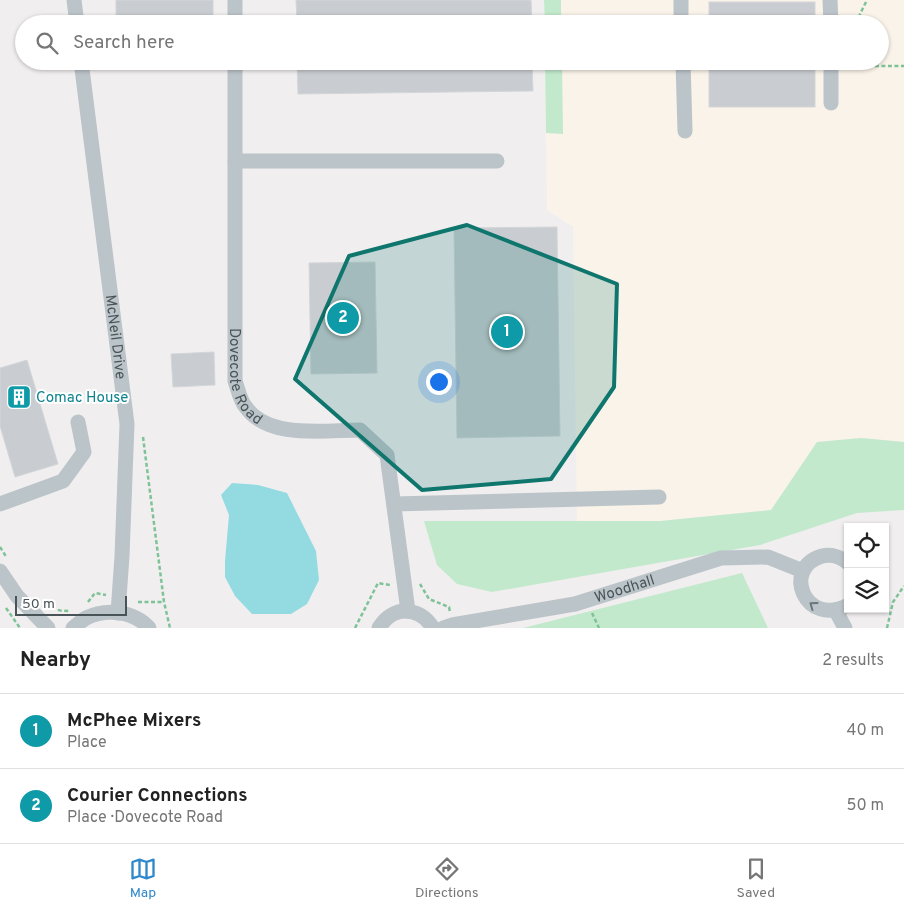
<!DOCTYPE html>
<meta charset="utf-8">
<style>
body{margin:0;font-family:Overpass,sans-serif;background:#f2f2f2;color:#222}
.controls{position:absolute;right:15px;bottom:15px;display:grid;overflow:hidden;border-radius:0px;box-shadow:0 1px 4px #0004}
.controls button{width:45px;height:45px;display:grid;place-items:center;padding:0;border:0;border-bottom:1px solid #e0e0e0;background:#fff;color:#222;font:25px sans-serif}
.scale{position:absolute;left:15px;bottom:12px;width:112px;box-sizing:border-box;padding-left:5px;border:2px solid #495459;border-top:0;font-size:14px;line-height:18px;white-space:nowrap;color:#495459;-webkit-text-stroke:4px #fff;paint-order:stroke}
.you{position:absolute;left:438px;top:381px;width:18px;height:18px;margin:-12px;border:4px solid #fff;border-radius:50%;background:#1a73e8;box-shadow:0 0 0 8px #1a73e833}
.badge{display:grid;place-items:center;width:32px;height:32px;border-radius:50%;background:#2f88ca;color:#fff;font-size:16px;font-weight:700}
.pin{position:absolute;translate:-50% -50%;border:2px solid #fff;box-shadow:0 1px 5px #0006}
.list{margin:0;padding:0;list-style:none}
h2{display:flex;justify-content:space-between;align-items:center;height:65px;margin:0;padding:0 20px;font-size:21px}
h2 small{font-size:16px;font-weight:400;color:#767676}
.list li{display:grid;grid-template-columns:32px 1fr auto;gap:15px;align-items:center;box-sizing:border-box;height:75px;padding:0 20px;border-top:1px solid #e0e0e0}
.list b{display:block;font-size:19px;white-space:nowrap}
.list p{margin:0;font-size:16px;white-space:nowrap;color:#767676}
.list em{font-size:16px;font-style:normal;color:#767676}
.icon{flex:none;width:28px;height:28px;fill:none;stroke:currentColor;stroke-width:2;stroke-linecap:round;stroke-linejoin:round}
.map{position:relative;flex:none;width:904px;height:628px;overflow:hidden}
.search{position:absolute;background:#fff;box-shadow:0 1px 4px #0004;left:15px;right:15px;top:15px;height:55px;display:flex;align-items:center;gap:12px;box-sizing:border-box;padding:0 18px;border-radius:28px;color:#767676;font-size:19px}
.sheet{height:215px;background:#fff}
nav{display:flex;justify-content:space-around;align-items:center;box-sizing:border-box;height:70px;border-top:1px solid #e0e0e0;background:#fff;font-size:14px;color:#767676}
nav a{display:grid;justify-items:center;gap:2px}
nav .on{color:#2f88ca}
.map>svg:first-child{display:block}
.commercial{fill:#faf3e9}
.green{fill:#c2e9cc}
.water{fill:#94dbe1}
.building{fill:#c9ccd0;stroke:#d3d6d9}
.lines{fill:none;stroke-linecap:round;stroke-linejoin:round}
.path{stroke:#7ec398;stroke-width:2.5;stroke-dasharray:4 2.5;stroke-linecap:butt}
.minor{stroke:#bbc4c9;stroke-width:15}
.oneway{stroke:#6b767b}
.marked{fill:#0f766e;fill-opacity:0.2;stroke:#0f766e;stroke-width:4;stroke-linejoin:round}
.labels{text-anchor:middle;stroke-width:4;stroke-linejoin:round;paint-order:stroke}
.street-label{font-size:15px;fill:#495459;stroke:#fff}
.culture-label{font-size:15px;fill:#0d838f;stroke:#fff;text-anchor:start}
</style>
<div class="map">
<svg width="904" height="628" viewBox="0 0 904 628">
<rect width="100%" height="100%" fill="#f1eeef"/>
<path class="commercial" d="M544,0H904V442L861,438L817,442L771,510L660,521H577L573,227L547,210L545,61H880V24H545Z"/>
<g class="green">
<path d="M544,0H561V24H545Z"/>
<path d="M545,61H562L563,134L546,133Z"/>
<path d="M861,438L904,442V510L857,513L760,545L492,592L457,584L437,565L424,521H660L771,510L817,442Z"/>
<path d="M742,573L768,628H523Z"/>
</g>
<path class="water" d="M232,483L258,485L287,493L316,551L319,580L307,604L291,614H252L235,596L225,577V561L229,515L221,495Z"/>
<g class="building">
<rect x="116" y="0" width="97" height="24"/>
<path d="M296,0H531L532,24H297Z"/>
<rect x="709" y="2" width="106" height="22"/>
<path d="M297,61H532L533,91L298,94Z"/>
<rect x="709" y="61" width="106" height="46"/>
<path d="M557,227L560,436L457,438L454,228Z"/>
<path d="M375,262L377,373L311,374L309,263Z"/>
<path d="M214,352L215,385L173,387L171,354Z"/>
<path d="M27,360L58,464L15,477L0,426V368Z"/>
</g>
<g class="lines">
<g class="path">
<path d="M859,24L860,14L867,0"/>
<path d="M864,61L869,66H904"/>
<path d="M143,437L164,602L170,628"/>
<path d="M0,547L7,558"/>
<path d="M420,584L429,599L449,607L450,612"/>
<path d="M88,602L95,593L106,595"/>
<path d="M138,602H164"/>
<path d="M47,603C53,610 60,611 69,611"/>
<path d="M6,608L20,628"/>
<path d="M592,613L599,628"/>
<path d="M355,628L378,583L390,585"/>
<path d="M887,628L893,602L904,586"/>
</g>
<g class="minor">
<path d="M74,0L77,24"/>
<path d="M681,0V24"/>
<path d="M830,0L831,24"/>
<path d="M235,24V0"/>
<path id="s1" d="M81,61L127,424L122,556L118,613"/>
<path id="s2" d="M235,61V381C238,389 240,400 245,406C268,440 325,430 360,430L387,455L408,611"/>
<path d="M683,61L685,131"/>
<path d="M831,103V61"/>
<path d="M235,161H497"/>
<path d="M0,504L63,481L84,452L78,422"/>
<path d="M394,504L659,497"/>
<path d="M848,563C841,557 831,554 822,556C781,568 805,628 848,605"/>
<path d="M0,571L17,596L48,628"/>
<path d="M836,611L845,628"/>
<path d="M73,628C77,625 81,621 86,618C106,608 134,611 149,628"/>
<path d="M379,628C393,605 419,606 433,628"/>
<path id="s3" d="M443,628L452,625L575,604L721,558L768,557L803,571"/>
</g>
</g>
<defs><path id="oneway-chevron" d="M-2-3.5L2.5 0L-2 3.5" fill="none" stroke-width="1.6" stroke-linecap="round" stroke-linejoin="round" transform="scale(1.25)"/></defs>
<use class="oneway" href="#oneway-chevron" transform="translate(813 605) rotate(-144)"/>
<path class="marked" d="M467,225L617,284L614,387L551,479L422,490L295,379L349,256Z"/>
<defs>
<symbol id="building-square" viewBox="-11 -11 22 22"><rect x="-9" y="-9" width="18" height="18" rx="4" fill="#0f9aa8" stroke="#fff"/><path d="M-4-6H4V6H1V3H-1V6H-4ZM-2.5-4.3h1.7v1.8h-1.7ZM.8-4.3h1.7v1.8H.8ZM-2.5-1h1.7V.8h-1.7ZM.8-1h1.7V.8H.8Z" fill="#fff"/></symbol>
</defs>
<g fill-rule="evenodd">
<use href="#building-square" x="5" y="383" width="28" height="28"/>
</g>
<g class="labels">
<g class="street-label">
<text dy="5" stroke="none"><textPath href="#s1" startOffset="278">McNeil Drive</textPath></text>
<text dy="5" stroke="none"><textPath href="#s2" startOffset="318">Dovecote Road</textPath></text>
<text dy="5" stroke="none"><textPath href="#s3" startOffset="186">Woodhall</textPath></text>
</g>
<g class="culture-label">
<text x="36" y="402">Comac House</text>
</g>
</g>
</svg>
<div class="controls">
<button><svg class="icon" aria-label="locate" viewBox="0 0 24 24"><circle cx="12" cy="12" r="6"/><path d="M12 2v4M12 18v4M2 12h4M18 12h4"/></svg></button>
<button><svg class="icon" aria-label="layers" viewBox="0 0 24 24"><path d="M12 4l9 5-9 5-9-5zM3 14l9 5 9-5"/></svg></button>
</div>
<div class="scale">50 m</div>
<div class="you"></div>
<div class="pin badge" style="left:507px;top:332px;background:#0f9aa8">1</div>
<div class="pin badge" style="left:343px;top:318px;background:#0f9aa8">2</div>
<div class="search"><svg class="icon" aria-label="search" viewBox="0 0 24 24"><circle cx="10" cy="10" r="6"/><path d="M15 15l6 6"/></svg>Search here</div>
</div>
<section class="sheet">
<h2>Nearby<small>2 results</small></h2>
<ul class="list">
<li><span class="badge" style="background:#0f9aa8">1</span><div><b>McPhee Mixers</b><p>Place</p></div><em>40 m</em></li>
<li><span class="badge" style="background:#0f9aa8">2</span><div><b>Courier Connections</b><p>Place · Dovecote Road</p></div><em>50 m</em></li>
</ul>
</section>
<nav>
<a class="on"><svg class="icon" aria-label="map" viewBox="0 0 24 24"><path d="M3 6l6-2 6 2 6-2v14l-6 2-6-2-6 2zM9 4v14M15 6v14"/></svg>Map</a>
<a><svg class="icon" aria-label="directions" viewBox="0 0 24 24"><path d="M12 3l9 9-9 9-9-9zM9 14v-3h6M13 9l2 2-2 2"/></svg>Directions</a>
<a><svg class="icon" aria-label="saved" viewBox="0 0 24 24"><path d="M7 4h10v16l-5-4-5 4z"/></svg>Saved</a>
</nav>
